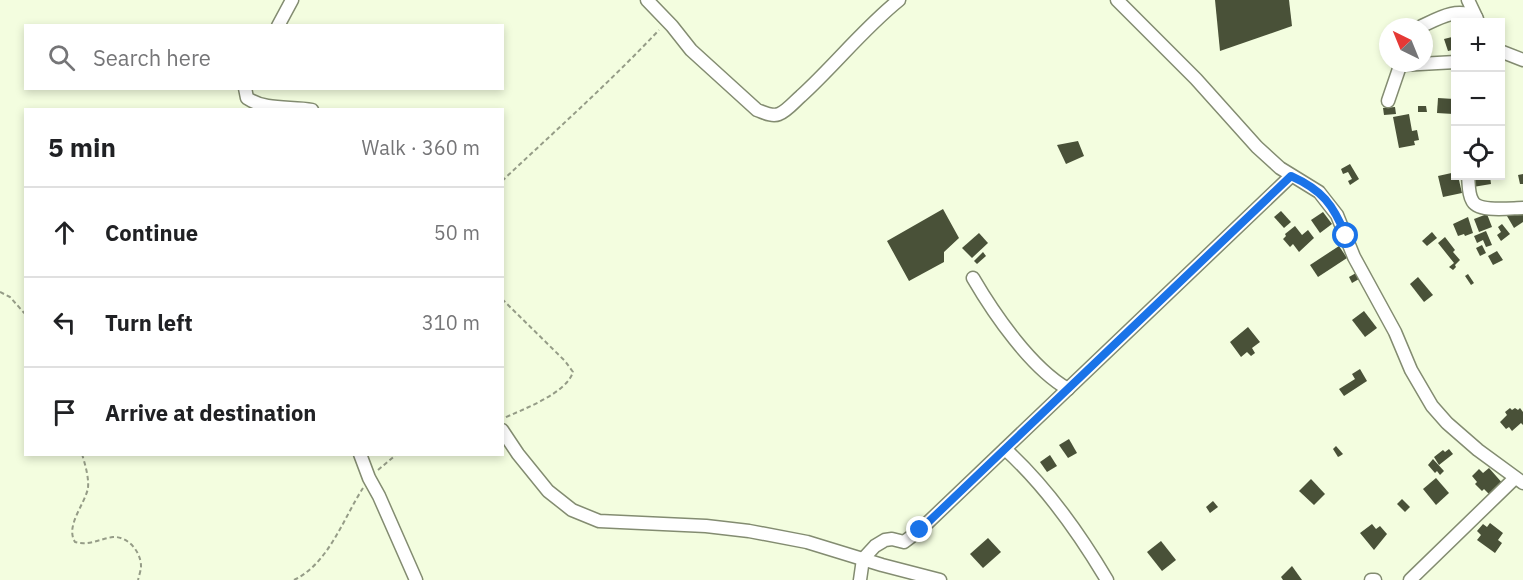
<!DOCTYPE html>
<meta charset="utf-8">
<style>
body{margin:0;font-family:"IBM Plex Sans",sans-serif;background:#f2f2f2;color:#202124}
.controls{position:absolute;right:18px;top:18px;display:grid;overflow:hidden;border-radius:0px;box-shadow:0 3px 9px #0003}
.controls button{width:54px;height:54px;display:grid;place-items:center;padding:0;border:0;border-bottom:2px solid #e0e0e0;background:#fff;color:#202124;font:30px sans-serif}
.compass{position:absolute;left:1379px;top:18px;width:54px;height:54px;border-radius:50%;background:#fff;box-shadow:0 3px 9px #0003;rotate:317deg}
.stop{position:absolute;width:18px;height:18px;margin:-14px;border:4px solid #1a73e8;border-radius:50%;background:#fff}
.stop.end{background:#1a73e8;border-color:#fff;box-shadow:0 2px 6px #0008}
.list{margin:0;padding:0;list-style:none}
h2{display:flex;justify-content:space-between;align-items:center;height:78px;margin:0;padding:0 24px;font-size:26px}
h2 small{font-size:20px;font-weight:400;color:#757577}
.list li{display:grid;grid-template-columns:39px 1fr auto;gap:18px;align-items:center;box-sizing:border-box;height:90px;padding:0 24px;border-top:2px solid #e0e0e0}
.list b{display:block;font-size:22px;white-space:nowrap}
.list em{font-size:20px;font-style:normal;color:#757577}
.icon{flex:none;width:33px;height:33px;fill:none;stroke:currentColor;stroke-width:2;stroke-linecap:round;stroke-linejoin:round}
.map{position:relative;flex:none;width:1523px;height:580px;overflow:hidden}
.search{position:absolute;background:#fff;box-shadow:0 3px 9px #0003;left:24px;top:24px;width:480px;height:66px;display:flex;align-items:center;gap:15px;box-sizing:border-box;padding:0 21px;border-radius:0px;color:#757577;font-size:22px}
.panel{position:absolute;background:#fff;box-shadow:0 3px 9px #0003;left:24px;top:108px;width:480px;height:348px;border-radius:0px}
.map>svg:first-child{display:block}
.building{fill:#495138}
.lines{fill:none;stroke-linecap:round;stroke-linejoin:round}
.minor-casing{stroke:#838c71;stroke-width:15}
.path{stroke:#959c87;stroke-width:2;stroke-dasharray:4.5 3;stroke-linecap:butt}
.minor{stroke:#fff;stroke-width:12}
.route{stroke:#1a73e8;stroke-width:8}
</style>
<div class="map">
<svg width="1523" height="580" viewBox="0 0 1523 580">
<rect width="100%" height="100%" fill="#f3fddf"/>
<g class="building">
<path d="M1215,0H1289L1292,26L1220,51Z"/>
<path d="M1456,36V49L1448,51L1444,39Z"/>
<path d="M1438,98L1454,99L1453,114L1437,113Z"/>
<path d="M1418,106H1426L1427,112H1418Z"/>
<path d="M1395,107L1396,114L1384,115L1383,108Z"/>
<path d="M1409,114L1412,131L1417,130L1419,140L1414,141L1415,145L1399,148L1393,117Z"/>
<path d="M1078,141L1084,156L1066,164L1057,145Z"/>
<path d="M1350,164L1359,179L1350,185L1348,181L1352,179L1348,172L1343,174L1341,169Z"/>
<path d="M1456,172V176H1458L1462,193L1443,197L1438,176Z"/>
<path d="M1523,174V184H1520L1518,175Z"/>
<path d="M1472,176H1490L1491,184L1473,187Z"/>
<path d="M943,209L959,238L944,252V262L909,281L887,241Z"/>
<path d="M1520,209L1523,215V222L1514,228L1507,216Z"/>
<path d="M1281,211L1291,222L1284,228L1274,217Z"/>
<path d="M1323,212L1332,224L1320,233L1311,220Z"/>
<path d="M1487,214L1492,227L1479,232L1474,219Z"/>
<path d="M1468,217L1473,233L1465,236L1464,234L1458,236L1453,224Z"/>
<path d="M1502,224L1510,234L1501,241L1497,235L1501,232L1498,227Z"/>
<path d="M1295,226L1302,235L1308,230L1314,238L1299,252L1293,244L1290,247L1283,239L1286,236L1285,234Z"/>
<path d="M1486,231L1492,245L1486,247L1483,240L1477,243L1474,236Z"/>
<path d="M1432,232L1437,238L1427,246L1422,241Z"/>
<path d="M979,233L988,243L972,258L962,248Z"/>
<path d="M1445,237L1455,250L1453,252L1460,260L1455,265L1456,267L1453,270L1449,267L1454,263L1438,243Z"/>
<path d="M1482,245L1486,253L1480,256L1476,248Z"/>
<path d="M1339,246L1347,258L1318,277L1310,265Z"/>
<path d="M1497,251L1503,260L1493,265L1488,256Z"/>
<path d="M983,252L986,256L977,264L974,261Z"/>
<path d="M1356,273L1359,279L1352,283L1349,277Z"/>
<path d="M1468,274L1474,283L1471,285L1465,276Z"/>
<path d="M1418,277L1433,295L1424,302L1410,284Z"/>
<path d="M1364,311L1377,328L1365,337L1352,320Z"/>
<path d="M1248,327L1260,342L1252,348L1255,353L1251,356L1247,352L1241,357L1230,342Z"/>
<path d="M1360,369L1367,381L1344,396L1339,389L1355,379L1352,374Z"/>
<path d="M1510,408L1512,410L1515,408L1518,410L1520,408L1523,412V425L1521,423L1512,431L1509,427L1506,429L1500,422L1507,415L1505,412Z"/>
<path d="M1069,439L1077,453L1068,458L1059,445Z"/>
<path d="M1336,446L1343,454L1340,456L1338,457L1333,449Z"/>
<path d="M1449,449L1453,454L1439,465L1434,457L1443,450L1445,452Z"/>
<path d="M1050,455L1057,466L1047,472L1040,462Z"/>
<path d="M1433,459L1444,471L1440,475L1437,471L1435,473L1428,465Z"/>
<path d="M1489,468L1504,485L1490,495L1484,489L1482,491L1475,484L1477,482L1472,476L1479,469L1483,473Z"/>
<path d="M1436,478L1449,493L1436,505L1423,489Z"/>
<path d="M1311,479L1325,494L1314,505L1299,491Z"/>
<path d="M1402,499L1410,507L1405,512L1397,504Z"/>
<path d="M1213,501L1218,507L1210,513L1206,507Z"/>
<path d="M1490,523L1503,533L1498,540L1502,543L1495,553L1477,540L1481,535L1477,531L1483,524L1487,527Z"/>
<path d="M1372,524L1376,529L1380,526L1387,534L1374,550L1360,533Z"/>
<path d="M988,538L1001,552L983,568L970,554Z"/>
<path d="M1161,541L1176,560L1162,571L1147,552Z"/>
<path d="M1292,566L1302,580H1283L1281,577Z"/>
</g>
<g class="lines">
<defs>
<g id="minor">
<path d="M647,0L672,26L691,50L757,110C763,112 772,117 779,114C787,111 795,101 801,96C835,65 863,29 899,0"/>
<path d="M1117,0L1196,79L1257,147L1280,168L1319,192L1337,215L1354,257L1395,332L1411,370L1432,406L1447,423L1478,450L1523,483"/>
<path d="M1468,0L1477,19"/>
<path d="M278,26L292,0"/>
<path d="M1420,27C1439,18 1456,7 1476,17"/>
<path d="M1500,51L1523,60"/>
<path d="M1401,65L1456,62"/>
<path d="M245,88L247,98C266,111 291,106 312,110"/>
<path d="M1388,101L1401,63"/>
<path d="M1468,176C1469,183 1468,193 1472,200C1477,213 1511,208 1523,208"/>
<path d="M973,278C994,314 1031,368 1068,389"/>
<path d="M502,430L518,454L548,491L572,510L599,521L706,526L749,531L807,542L882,565L940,580"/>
<path d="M1005,449C1046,486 1079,533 1107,580"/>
<path d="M360,454L369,478L379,496L416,580"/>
<path d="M860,580L863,559L875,546L885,540L892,539L904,542L920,530L1291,176"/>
<path d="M1371,580H1375"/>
<path d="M1410,580L1515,478"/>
</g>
</defs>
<use href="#minor" class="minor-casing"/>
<g class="path">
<path d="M502,181C555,131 609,83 659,30"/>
<path d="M0,292L10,297L26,315"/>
<path d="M502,299L565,361L573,372C566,394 523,409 502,419"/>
<path d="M82,454C85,464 89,477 88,488C85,504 65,526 75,542C88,546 100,539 113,537C128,536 141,552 141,566C141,570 139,576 138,580"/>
<path d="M378,470L397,454"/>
<path d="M294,580C329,563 343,519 363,488"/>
</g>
<use href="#minor" class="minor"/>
</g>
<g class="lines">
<path class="route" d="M920,530L1291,176C1322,190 1333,204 1346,236"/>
</g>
</svg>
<div class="controls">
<button>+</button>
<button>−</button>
<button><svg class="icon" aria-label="locate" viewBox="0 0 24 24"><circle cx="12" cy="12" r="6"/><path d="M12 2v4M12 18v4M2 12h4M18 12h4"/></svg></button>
</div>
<svg class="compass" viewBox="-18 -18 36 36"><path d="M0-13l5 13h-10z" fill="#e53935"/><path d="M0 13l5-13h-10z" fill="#757577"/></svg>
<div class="stop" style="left:1346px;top:236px"></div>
<div class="stop end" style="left:920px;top:530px"></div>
<div class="search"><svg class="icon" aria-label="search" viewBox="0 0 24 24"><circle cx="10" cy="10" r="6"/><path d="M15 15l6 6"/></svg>Search here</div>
<section class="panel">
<h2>5 min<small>Walk · 360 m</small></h2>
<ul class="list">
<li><svg class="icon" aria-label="ahead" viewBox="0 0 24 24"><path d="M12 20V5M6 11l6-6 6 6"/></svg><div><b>Continue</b></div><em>50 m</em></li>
<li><svg class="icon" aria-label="left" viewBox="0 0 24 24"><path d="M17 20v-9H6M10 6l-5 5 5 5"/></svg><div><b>Turn left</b></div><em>310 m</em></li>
<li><svg class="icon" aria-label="arrive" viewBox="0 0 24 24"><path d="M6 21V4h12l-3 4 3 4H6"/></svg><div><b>Arrive at destination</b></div></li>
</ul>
</section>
</div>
